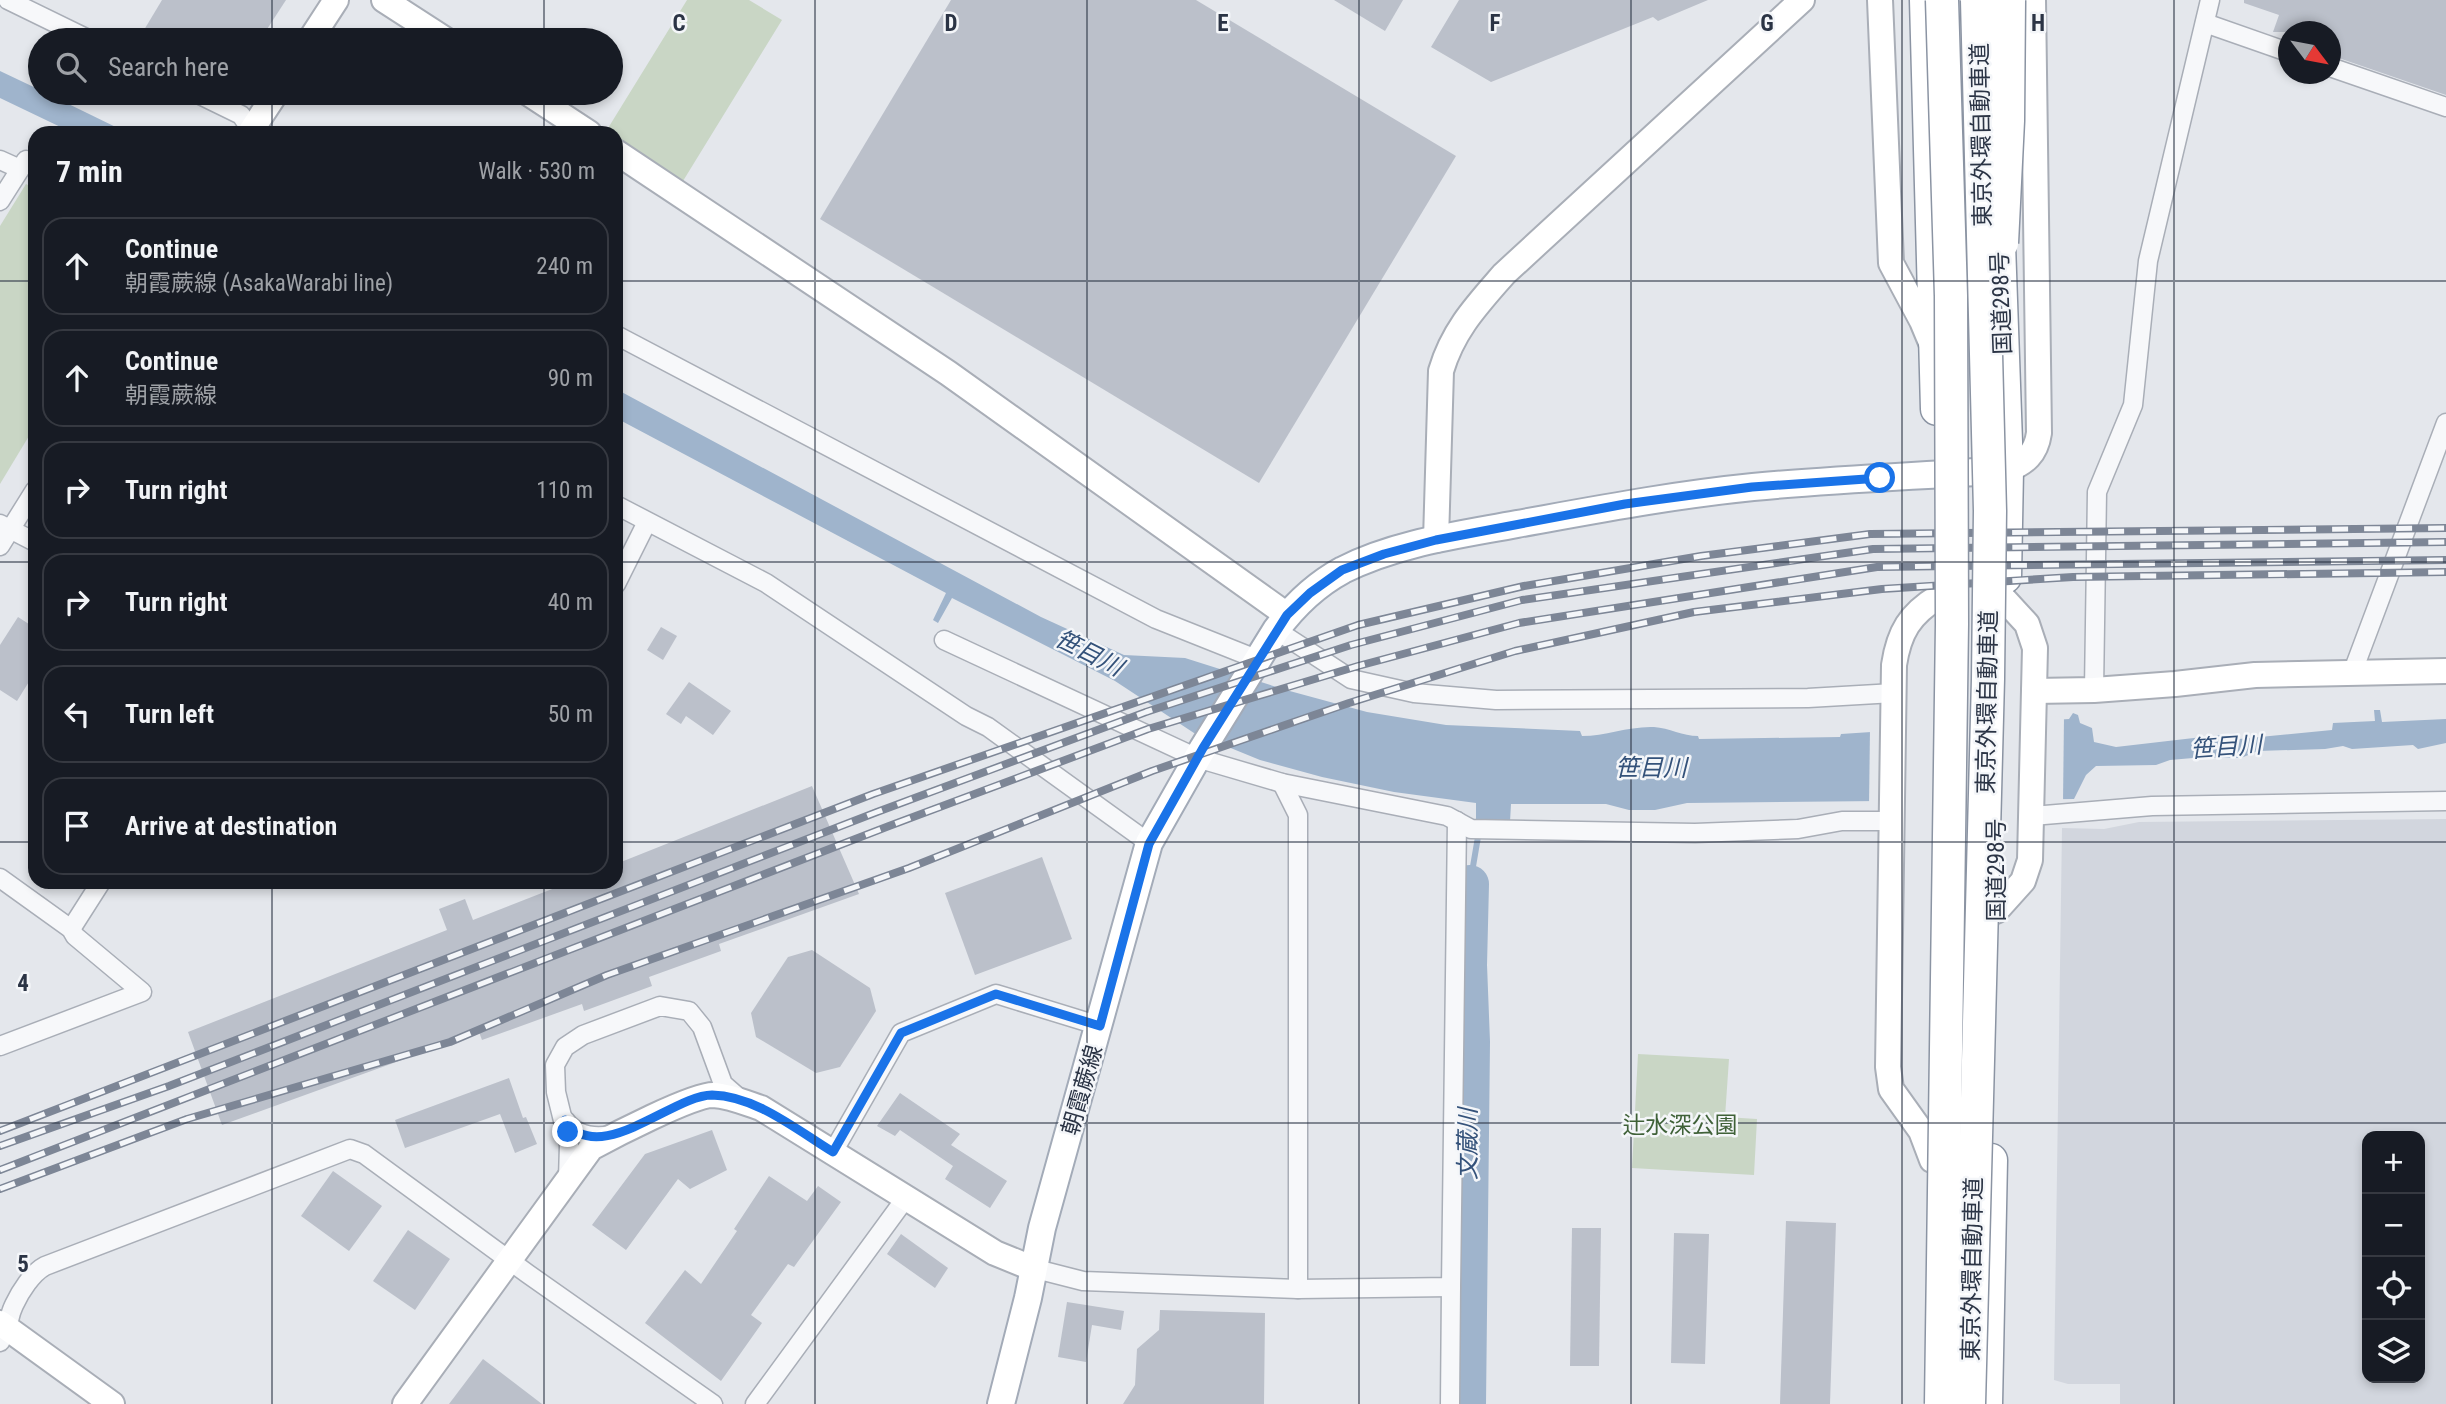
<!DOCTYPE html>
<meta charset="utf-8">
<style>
body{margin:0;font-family:"Roboto Condensed","Noto Sans JP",sans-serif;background:#242831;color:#f1f3f6}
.controls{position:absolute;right:21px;bottom:21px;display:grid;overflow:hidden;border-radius:14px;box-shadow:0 4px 10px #0003}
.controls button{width:63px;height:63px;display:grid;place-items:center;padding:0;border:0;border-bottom:2px solid #363941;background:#171b24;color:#f1f3f6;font:35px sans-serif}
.compass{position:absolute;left:2278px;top:21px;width:63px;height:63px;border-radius:50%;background:#171b24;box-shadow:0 4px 10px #0003;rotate:122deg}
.stop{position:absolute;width:21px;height:21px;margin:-16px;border:5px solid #1a73e8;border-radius:50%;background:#fff}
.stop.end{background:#1a73e8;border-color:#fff;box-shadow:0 2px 7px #0008}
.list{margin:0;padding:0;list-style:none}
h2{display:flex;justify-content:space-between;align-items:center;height:91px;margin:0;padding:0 28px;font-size:30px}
h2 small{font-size:23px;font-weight:400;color:#9ea1a6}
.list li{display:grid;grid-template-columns:46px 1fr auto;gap:21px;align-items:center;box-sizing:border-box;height:98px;margin:0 14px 14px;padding:0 14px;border:2px solid #363941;border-radius:21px}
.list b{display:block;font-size:26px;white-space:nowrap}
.list p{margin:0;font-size:23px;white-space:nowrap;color:#9ea1a6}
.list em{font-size:23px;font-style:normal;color:#9ea1a6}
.icon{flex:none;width:38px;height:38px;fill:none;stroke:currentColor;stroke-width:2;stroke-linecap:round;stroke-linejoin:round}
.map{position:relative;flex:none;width:2446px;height:1404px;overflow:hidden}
.search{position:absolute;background:#171b24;box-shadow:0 4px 10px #0003;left:28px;top:28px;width:595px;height:77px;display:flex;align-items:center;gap:18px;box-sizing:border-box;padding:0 24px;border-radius:38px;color:#9ea1a6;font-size:26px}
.panel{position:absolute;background:#171b24;box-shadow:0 4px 10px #0003;left:28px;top:126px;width:595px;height:763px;border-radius:21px}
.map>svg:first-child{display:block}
.built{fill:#d2d6de;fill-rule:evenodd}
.green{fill:#c9d6c5}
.water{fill:#9fb4cc}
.pier{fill:#e4e7ec}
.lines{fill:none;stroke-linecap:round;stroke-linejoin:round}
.stream{stroke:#9fb4cc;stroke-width:6}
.river{stroke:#9fb4cc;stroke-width:38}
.building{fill:#bbc0ca}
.street-casing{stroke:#a9aeb7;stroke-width:21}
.secondary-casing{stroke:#a9aeb7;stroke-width:28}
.primary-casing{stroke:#a3abb8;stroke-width:30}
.highway-casing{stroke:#8b94a3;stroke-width:35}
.street{stroke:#f7f8fa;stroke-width:18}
.secondary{stroke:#fff;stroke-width:24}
.primary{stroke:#fff;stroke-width:26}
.highway{stroke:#fff;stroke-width:32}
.rail-casing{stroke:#7d8696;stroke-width:8}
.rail{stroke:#f4f6f9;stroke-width:5;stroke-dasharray:16;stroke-linecap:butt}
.highway-bridge-casing{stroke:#8b94a3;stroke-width:35;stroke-linecap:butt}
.highway-bridge{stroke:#fff;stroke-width:32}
.route{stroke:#1a73e8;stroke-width:9}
.grid{fill:none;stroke:#2b3445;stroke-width:2;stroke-opacity:0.55}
.labels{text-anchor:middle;stroke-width:5;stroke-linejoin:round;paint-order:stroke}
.street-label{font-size:23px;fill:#2b3445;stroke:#f4f6f9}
.park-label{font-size:23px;fill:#3f6138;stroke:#f4f6f9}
.water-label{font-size:24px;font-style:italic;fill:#34527a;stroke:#f4f6f9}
.grid-label{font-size:23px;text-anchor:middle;font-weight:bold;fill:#2b3445;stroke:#f4f6f9;stroke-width:5;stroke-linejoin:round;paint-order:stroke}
</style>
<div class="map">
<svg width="2446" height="1404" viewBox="0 0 2446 1404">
<rect width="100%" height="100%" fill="#e4e7ec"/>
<path class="built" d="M2446,819V1404H2120V1384H2068L2054,1380L2062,828L2104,829L2139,822ZM2367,1136H2420V1378H2367Z"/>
<g class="green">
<path d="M687,0H749L782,20L683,181L616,140V133H605Z"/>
<path d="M26,184L35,189V426L0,484V226Z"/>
<path d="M1638,1054L1729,1059L1725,1117L1757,1119L1754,1175L1632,1168Z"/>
</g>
<g class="water">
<path d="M0,71L40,90V93H46L128,133H73L0,98Z"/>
<path d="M616,389L1041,617L1124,655L1185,658L1286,690L1367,712L1446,725L1580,731L1582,736C1606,736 1629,726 1654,727C1669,728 1683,736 1698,736L1699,739L1840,737L1841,734L2069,719L2073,713L2078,715L2080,723L2092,728L2094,742L2116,747L2237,733L2239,739L2332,730L2333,723L2375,721L2374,710H2380L2382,722L2446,719V743L2418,749L2413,745L2352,749L2343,746L2325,749L2258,751L2241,758H2193L2170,760L2156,765L2096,766L2086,775L2074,799L1687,803L1655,810H1629L1606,804H1511L1510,822L1476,820V803L1394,792L1322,777L1260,760L1194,733L1115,681L952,598L938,623L933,620L946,593L616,418Z"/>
</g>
<path class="pier" d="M2064,716L2063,802L1869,806L1870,729Z"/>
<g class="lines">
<path class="stream" d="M1470,884L1479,831"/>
<path class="river" d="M1467,1404L1471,1042L1468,965L1470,884"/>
</g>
<g class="building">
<path d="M162,0H286L260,40H138Z"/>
<path d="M951,0H1196L1456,156L1259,483L820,219Z"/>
<path d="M1334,0H1403L1385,31Z"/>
<path d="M1459,0H1708L1658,21L1653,17L1491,82L1431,47Z"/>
<path d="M2244,0H2446V95L2330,55V32H2273L2279,15L2244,3Z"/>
<path d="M18,617L35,628V672L17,701L0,690V645Z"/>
<path d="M661,627L677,636L663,660L647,650Z"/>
<path d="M689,682L731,711L713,735L686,716L681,724L666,714Z"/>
<path d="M812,786L859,894L719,944L721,951L649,977L652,986L584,1011L582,1004L482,1040L479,1032L222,1125L188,1032L447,930L439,909L465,899L473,920L570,882H616V864Z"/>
<path d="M1042,857L1072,939L975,975L945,893Z"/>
<path d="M812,950L870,988L876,1011L840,1067L816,1073L756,1037L751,1013L788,957Z"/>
<path d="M509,1078L523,1118L526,1117L537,1144L515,1153L500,1114L405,1148L395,1120Z"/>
<path d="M900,1093L960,1134L951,1145L1007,1181L990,1208L945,1179L953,1166L900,1130L895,1136L877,1126Z"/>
<path d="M712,1130L727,1170L690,1189L678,1179L626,1250L592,1225L645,1154Z"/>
<path d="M333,1171L382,1206L349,1251L301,1216Z"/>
<path d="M769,1176L807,1201L818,1186L841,1202L794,1267L788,1264L751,1315L762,1323L721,1381L645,1323L685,1270L701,1284L737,1231L734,1229Z"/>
<path d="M1786,1221L1836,1223L1830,1404H1780Z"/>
<path d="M1572,1228H1601L1599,1366H1570Z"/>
<path d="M408,1230L450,1259L415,1310L373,1281Z"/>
<path d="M1674,1233L1709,1234L1705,1364L1671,1363Z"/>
<path d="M901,1234L948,1268L935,1288L887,1254Z"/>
<path d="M1067,1302L1124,1311L1121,1330L1092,1325L1086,1362L1058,1357Z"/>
<path d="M1160,1310L1265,1313L1264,1404H1123L1135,1385L1137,1349L1159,1330Z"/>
<path d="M483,1359L542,1404H449Z"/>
</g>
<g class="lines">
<defs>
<g id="street">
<path d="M8,0L90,40"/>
<path d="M2205,23L2288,52"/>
<path d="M2330,67L2446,107"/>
<path d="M196,93L241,115L253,133"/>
<path d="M0,160L20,169"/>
<path d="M0,201L26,160"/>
<path d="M616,335L1156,619L1259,660"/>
<path d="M616,505L766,583L966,716L988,727L1149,843"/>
<path d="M0,524L35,542"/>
<path d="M0,546L35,490"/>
<path d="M616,584L647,522"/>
<path d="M1276,630L1351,679L1414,693L1496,700L1808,698L1894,693"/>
<path d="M944,640L1197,758L1282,783L1447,816L1471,829L1695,833L1798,829L1842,821H1892"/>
<path d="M2353,671L2446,423"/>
<path d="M2094,690L2097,492L2133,405L2148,261L2210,0"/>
<path d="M1282,783L1298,815V1289"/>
<path d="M2032,816L2152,806L2446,801"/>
<path d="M0,878L71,929L75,936L142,992L0,1046"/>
<path d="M71,929L101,882"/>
<path d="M565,1120C576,1136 594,1138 611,1135"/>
<path d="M833,1152L901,1033L996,994L1100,1026"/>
<path d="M568,1179L569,1145L556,1092L555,1065L565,1047L583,1035L660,1006L689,1011L702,1027L723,1084L739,1098"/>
<path d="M1032,1268L1083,1281L1298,1289L1451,1287L1457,821"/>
<path d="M0,1342C11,1326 7,1319 14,1305C20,1292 32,1273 45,1266L350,1149L364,1154L528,1274L713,1404"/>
<path d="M755,1404L905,1199"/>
<path d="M1450,1404L1451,1287"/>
</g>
<g id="secondary">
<path d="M384,0L446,40"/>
<path d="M1880,0L1891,263L1922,321L1932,345"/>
<path d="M310,40L336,0"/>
<path d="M528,93L589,133"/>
<path d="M251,131L276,93"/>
<path d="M616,152L948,373L1287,615"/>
<path d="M2007,470C2025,463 2036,454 2039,433L2033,0"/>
<path d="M1436,540L1441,371C1453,330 1477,305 1504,274L1802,0"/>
<path d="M2034,691L2094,690L2175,684L2255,675L2446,671"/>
<path d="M1996,911L2023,881L2030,860L2035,648L2027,624L2004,599"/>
<path d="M1932,1160L1921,1131L1891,1089L1888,1067L1894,665C1899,632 1910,614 1938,597"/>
<path d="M0,1323L112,1404"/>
<path d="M405,1404L591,1148C613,1136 692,1095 713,1095C730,1096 746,1103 761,1108L995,1253L1032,1268"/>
</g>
<path id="primary" d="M1001,1404L1028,1298L1042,1228L1149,843L1203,748L1276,630C1293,607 1317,584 1343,570C1396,543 1459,535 1517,524C1595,510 1673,495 1753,487C1837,479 1922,476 2007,470"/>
<g id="highway">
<path d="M1926,0L1937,409"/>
<path d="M1998,216L2007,470L2005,577"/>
<path d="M1986,1404L1991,1160"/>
</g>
</defs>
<use href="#street" class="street-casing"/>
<use href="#secondary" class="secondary-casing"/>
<use href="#primary" class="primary-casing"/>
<use href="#highway" class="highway-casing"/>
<use href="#street" class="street"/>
<use href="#secondary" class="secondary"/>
<use href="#primary" class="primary"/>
<use href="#highway" class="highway"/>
<defs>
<g id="rail">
<path d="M0,1131L873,794L1358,625L1524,586L1701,556L1870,534L2446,528"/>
<path d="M0,1146L169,1086L877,812L1146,712L1351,645L1522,600L1873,549L2446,542"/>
<path d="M0,1170L889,826L1148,729L1358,666L1519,623L1877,567L2446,560"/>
<path d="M0,1189L187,1119L450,1042L607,975L909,868L1152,771L1349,703L1515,651L1694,612L1882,589L2073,577L2446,572"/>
</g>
</defs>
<use href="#rail" class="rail-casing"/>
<use href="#rail" class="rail"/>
<defs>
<g id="highway-bridge">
<path d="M2002,243L2008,121L2009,0"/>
<path d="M1941,1404L1952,624L1951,296L1942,0"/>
<path d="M1969,1404L1988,679L1990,511L1977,0"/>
</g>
</defs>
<use href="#highway-bridge" class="highway-bridge-casing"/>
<use href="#highway-bridge" class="highway-bridge"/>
</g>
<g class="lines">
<path class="route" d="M568,1132L565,1120C598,1169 673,1095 712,1095C756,1096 797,1130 833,1152L901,1033L996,994L1100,1026L1149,844L1203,748L1287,615L1310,593L1342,570L1384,554L1436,540L1625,504L1752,487L1880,478"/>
</g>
<path class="grid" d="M272,0V40M544,0V40M815,0V1404M1087,0V1404M1359,0V1404M1631,0V1404M1902,0V1404M2174,0V1404M272,93V133M544,93V133M0,281H35M616,281H2446M0,562H35M616,562H2446M0,842H35M616,842H2446M272,882V1404M544,882V1404M0,1123H2446"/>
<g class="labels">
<g class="street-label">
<text transform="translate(1981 135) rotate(-91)" y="8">東京外環自動車道</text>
<text transform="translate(2001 303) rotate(-92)" y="8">国道298号</text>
<text transform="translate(1987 702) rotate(-89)" y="8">東京外環自動車道</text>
<text transform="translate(1996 870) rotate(-90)" y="8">国道298号</text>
<text transform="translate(1082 1090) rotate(-74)" y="8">朝霞蕨線</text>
<text transform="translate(1972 1269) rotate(-89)" y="8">東京外環自動車道</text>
</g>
<g class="park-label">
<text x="1680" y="1133">辻水深公園</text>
</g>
<g class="water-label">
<text transform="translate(1089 653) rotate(27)" y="8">笹目川</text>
<text transform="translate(2226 747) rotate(-4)" y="8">笹目川</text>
<text x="1651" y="776">笹目川</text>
<text transform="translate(1468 1144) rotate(-90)" y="8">文蔵川</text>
</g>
</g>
<g class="grid-label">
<text x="679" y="31">C</text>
<text x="951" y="31">D</text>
<text x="1223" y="31">E</text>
<text x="1495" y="31">F</text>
<text x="1767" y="31">G</text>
<text x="2038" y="31">H</text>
<text x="23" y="991">4</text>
<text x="23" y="1272">5</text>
</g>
</svg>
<div class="controls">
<button>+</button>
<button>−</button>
<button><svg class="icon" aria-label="locate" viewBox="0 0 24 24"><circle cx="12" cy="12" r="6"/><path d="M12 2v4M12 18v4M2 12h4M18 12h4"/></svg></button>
<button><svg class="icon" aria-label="layers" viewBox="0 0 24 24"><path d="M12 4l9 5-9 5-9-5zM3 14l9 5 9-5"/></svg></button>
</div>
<svg class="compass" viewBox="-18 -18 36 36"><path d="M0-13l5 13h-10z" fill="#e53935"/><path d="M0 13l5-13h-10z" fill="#9ea1a6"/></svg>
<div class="stop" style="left:1880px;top:478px"></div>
<div class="stop end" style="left:568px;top:1132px"></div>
<div class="search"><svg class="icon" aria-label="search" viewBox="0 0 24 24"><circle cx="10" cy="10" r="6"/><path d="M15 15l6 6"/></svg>Search here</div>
<section class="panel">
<h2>7 min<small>Walk · 530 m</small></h2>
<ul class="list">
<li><svg class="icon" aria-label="ahead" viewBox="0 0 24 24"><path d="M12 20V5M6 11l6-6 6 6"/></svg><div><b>Continue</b><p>朝霞蕨線 (AsakaWarabi line)</p></div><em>240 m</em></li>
<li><svg class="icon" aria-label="ahead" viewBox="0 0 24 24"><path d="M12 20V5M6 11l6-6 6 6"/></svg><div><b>Continue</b><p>朝霞蕨線</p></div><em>90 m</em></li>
<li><svg class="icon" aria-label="right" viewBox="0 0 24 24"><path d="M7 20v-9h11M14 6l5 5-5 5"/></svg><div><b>Turn right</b></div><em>110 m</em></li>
<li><svg class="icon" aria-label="right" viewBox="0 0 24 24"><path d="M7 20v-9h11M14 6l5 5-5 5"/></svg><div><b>Turn right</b></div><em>40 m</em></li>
<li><svg class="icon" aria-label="left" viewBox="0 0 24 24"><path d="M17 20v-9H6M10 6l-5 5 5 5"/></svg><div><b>Turn left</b></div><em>50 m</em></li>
<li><svg class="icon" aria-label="arrive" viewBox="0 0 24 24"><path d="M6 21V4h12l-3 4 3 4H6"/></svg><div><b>Arrive at destination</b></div></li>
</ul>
</section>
</div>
